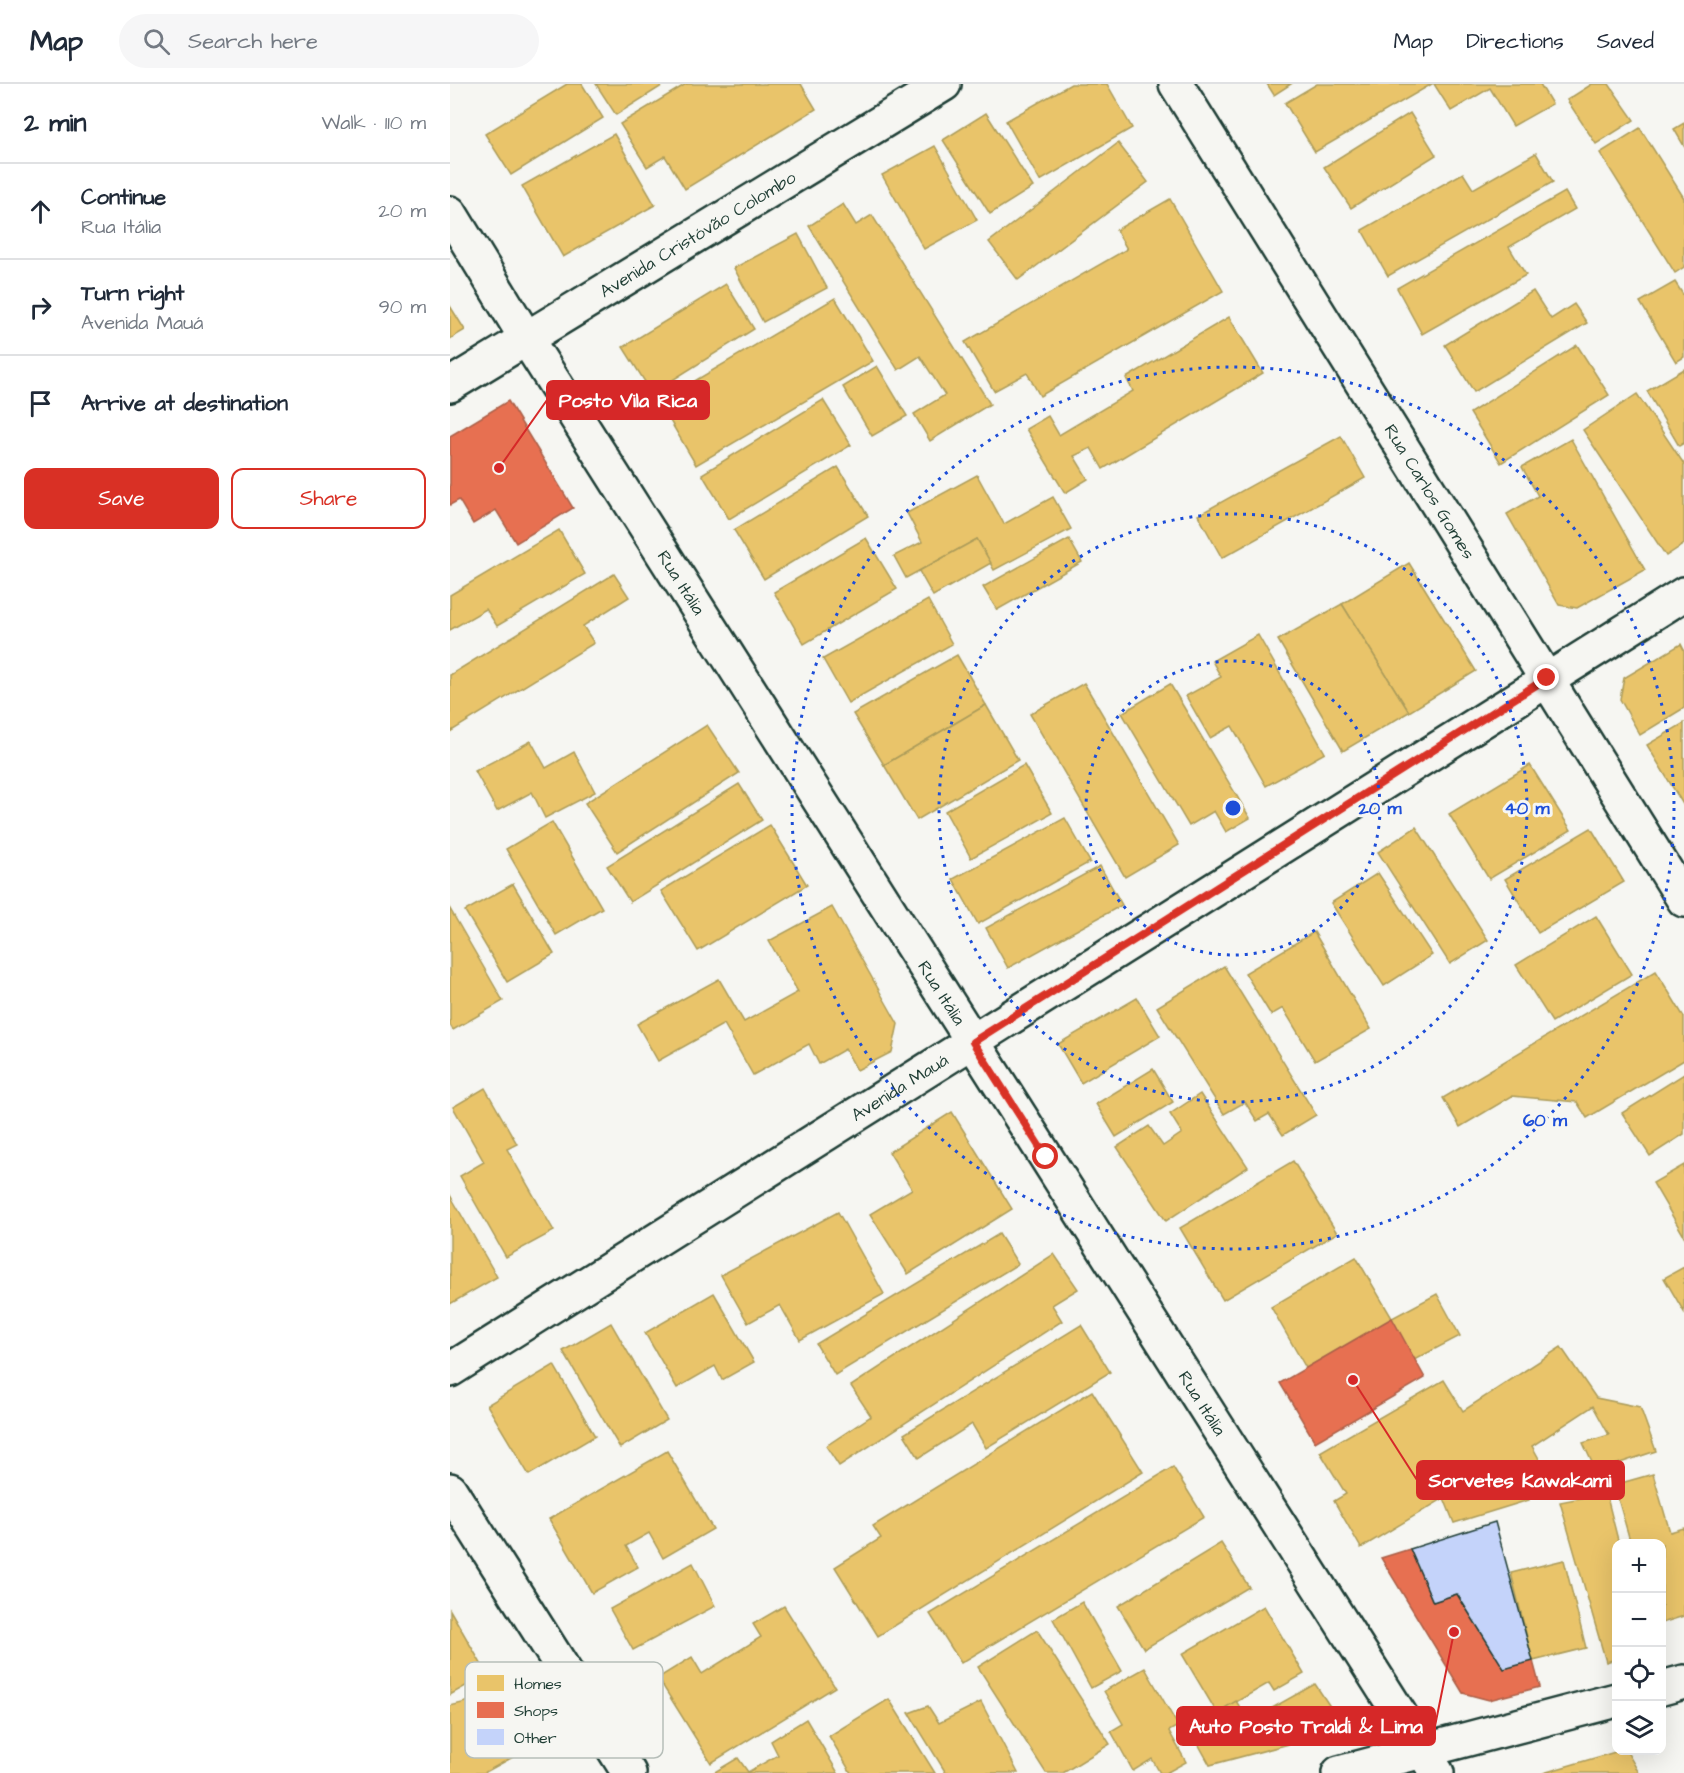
<!DOCTYPE html>
<meta charset="utf-8">
<style>
body{margin:0;font-family:"Architects Daughter",sans-serif;background:#f6f6f7;color:#1f2937}
.controls{position:absolute;right:18px;bottom:18px;display:grid;overflow:hidden;border-radius:12px;box-shadow:0 6px 24px #0002}
.controls button{width:54px;height:54px;display:grid;place-items:center;padding:0;border:0;border-bottom:2px solid #e0e1e3;background:#fff;color:#1f2937;font:30px sans-serif}
.stop{position:absolute;width:18px;height:18px;margin:-14px;border:4px solid #d93025;border-radius:50%;background:#fff}
.stop.end{background:#d93025;border-color:#fff;box-shadow:0 2px 6px #0008}
.list{margin:0;padding:0;list-style:none}
h2{display:flex;justify-content:space-between;align-items:center;height:78px;margin:0;padding:0 24px;font-size:26px}
h2 small{font-size:20px;font-weight:400;color:#747a83}
.list li{display:grid;grid-template-columns:39px 1fr auto;gap:18px;align-items:center;box-sizing:border-box;height:96px;padding:0 24px;border-top:2px solid #e0e1e3}
.list b{display:block;font-size:22px;white-space:nowrap}
.list p{margin:0;font-size:20px;white-space:nowrap;color:#747a83}
.list em{font-size:20px;font-style:normal;color:#747a83}
.actions{display:flex;gap:12px;padding:18px 24px}
.actions a{flex:1;padding:14px 0;border:2px solid #d93025;border-radius:12px;text-align:center;font-size:21px;color:#d93025}
.actions .main{background:#d93025;color:#fff}
.icon{flex:none;width:33px;height:33px;fill:none;stroke:currentColor;stroke-width:2;stroke-linecap:round;stroke-linejoin:round}
.map{position:relative;flex:none;width:1234px;height:1689px;overflow:hidden}
header{display:flex;align-items:center;gap:36px;box-sizing:border-box;height:84px;padding:0 30px;background:#fff;border-bottom:2px solid #e0e1e3}
header strong{font-size:28px}
nav{display:flex;gap:33px;margin-inline-start:auto;font-size:21px}
.search{width:420px;height:54px;background:#f6f6f7;display:flex;align-items:center;gap:15px;box-sizing:border-box;padding:0 21px;border-radius:33px;color:#747a83;font-size:22px}
main{display:flex}
aside{flex:1;background:#fff}
.map>svg:first-child{display:block}
.homes{fill:#e9c46a;stroke:#ac9c5a;stroke-width:1.5}
.shops{fill:#e76f51;stroke:#ab6048;stroke-width:1.5}
.building{fill:#c4d3fa;stroke:#1f3d34;stroke-width:1.5}
.lines{fill:none;stroke-linecap:round;stroke-linejoin:round}
.minor-casing{stroke:#1f3d34;stroke-width:38}
.minor{stroke:#f6f6f2;stroke-width:33}
.route{stroke:#d93025;stroke-width:8}
.ring{fill:none;stroke:#1d4ed8;stroke-width:3;stroke-dasharray:3 6}
.labels{text-anchor:middle;stroke-width:6;stroke-linejoin:round;paint-order:stroke}
.street-label{font-size:18px;fill:#1f3d34;stroke:#f6f6f2}
.key{fill:#f6f6f2;stroke:#b6beb9;stroke-width:1.5}
.key-label{font-size:16px;fill:#1f3d34}
.centre{fill:#1d4ed8;stroke:#f6f6f2;stroke-width:3}
.ring-label{font-size:18px;text-anchor:middle;font-weight:bold;fill:#1d4ed8;stroke:#f6f6f2;stroke-width:6;stroke-linejoin:round;paint-order:stroke}
.leader{fill:none;stroke:#d62828;stroke-width:2}
.callout-dot{fill:#d62828;stroke:#f6f6f2;stroke-width:2}
.callout{fill:#d62828;stroke:#d62828;stroke-width:2}
.callout-label{font-size:20px;text-anchor:middle;font-weight:bold;fill:#fff}
</style>
<header>
<strong>Map</strong>
<div class="search"><svg class="icon" aria-label="search" viewBox="0 0 24 24"><circle cx="10" cy="10" r="6"/><path d="M15 15l6 6"/></svg>Search here</div>
<nav><a>Map</a><a>Directions</a><a>Saved</a></nav>
</header>
<main>
<aside>
<h2>2 min<small>Walk · 110 m</small></h2>
<ul class="list">
<li><svg class="icon" aria-label="ahead" viewBox="0 0 24 24"><path d="M12 20V5M6 11l6-6 6 6"/></svg><div><b>Continue</b><p>Rua Itália</p></div><em>20 m</em></li>
<li><svg class="icon" aria-label="right" viewBox="0 0 24 24"><path d="M7 20v-9h11M14 6l5 5-5 5"/></svg><div><b>Turn right</b><p>Avenida Mauá</p></div><em>90 m</em></li>
<li><svg class="icon" aria-label="arrive" viewBox="0 0 24 24"><path d="M6 21V4h12l-3 4 3 4H6"/></svg><div><b>Arrive at destination</b></div></li>
</ul>
<div class="actions"><a class="main">Save</a><a>Share</a></div>
</aside>
<div class="map">
<svg width="1234" height="1689" viewBox="0 0 1234 1689">
<rect width="100%" height="100%" fill="#f6f6f2"/>
<filter id="ink" filterUnits="userSpaceOnUse"><feTurbulence type="fractalNoise" baseFrequency=".0167" numOctaves="2"/><feDisplacementMap in="SourceGraphic" scale="12" xChannelSelector="R" yChannelSelector="G"/><feConvolveMatrix kernelMatrix="1 2 1 2 8 2 1 2 1" color-interpolation-filters="sRGB"/></filter>
<g filter="url(#ink)">
<g class="homes">
<path d="M117,0H132L153,34L61,91L35,50Z"/>
<path d="M146,0H215L166,31Z"/>
<path d="M236,0H351L366,25L235,105L215,72L197,83L170,40Z"/>
<path d="M621,0H657L682,44L590,97L556,37Z"/>
<path d="M817,0H841L824,11Z"/>
<path d="M867,0H982L865,68L835,19Z"/>
<path d="M984,0H1090L1102,20L1063,42L1040,4L1001,27Z"/>
<path d="M1142,0H1159L1184,36L1146,60L1117,16Z"/>
<path d="M536,29L583,103L540,130L493,56Z"/>
<path d="M960,29L986,71L901,124L874,83Z"/>
<path d="M1234,39V62L1224,45Z"/>
<path d="M1190,44L1234,114V183L1225,189L1150,69Z"/>
<path d="M164,50L205,121L113,173L72,102Z"/>
<path d="M668,59L698,98L568,196L539,158Z"/>
<path d="M485,62L527,136L474,165L432,91Z"/>
<path d="M1086,69L1103,98L938,192L912,146L1013,89L1023,105Z"/>
<path d="M1115,108L1125,125L1059,163L1076,191L972,250L947,204Z"/>
<path d="M720,115L773,207L590,312L577,289L544,307L515,258L677,165L666,146Z"/>
<path d="M393,120L406,141L422,131L540,320L480,357L464,330L495,311L470,272L448,286L359,142Z"/>
<path d="M348,150L377,204L313,238L284,184Z"/>
<path d="M1225,198L1234,212V273L1226,278L1190,218Z"/>
<path d="M276,200L304,245L202,309L173,263Z"/>
<path d="M1083,207L1101,235L1124,220L1137,239L1024,308L995,261Z"/>
<path d="M385,214L423,277L246,381L209,318Z"/>
<path d="M0,222L15,246L0,255Z"/>
<path d="M779,233L813,289L653,385L641,364L624,372L638,395L615,409L576,345L598,332L609,351L683,307L676,294Z"/>
<path d="M1127,261L1159,311L1051,379L1020,329Z"/>
<path d="M427,282L457,332L422,352L393,303Z"/>
<path d="M1234,285V359L1229,362L1197,307Z"/>
<path d="M1187,310L1234,380V460L1216,472L1133,346Z"/>
<path d="M373,316L401,361L279,435L252,390Z"/>
<path d="M891,352L915,394L772,474L748,431Z"/>
<path d="M1121,355L1195,486L1127,524L1109,521L1057,430L1088,412L1072,383Z"/>
<path d="M388,383L418,432L314,495L284,446Z"/>
<path d="M527,391L554,440L603,413L621,445L544,486L527,455L456,494L444,472L472,458L457,429Z"/>
<path d="M109,446L135,490L47,542L36,525L0,546V511Z"/>
<path d="M416,454L447,505L354,560L324,508Z"/>
<path d="M527,455L541,479L483,512L469,487Z"/>
<path d="M619,455L632,478L547,526L533,503Z"/>
<path d="M959,479L1026,587L959,628L892,520Z"/>
<path d="M164,490L179,513L133,542L144,559L0,648V591Z"/>
<path d="M478,516L502,560L398,619L373,575Z"/>
<path d="M892,520L959,628L893,667L828,556Z"/>
<path d="M808,551L875,669L816,702L782,642L760,654L736,612L771,593L762,577Z"/>
<path d="M1231,560L1234,566V624L1190,651L1170,615L1174,594Z"/>
<path d="M507,571L536,621L434,681L403,630Z"/>
<path d="M634,599L729,761L675,793L580,630Z"/>
<path d="M720,600L800,734L776,748L764,727L739,742L672,629Z"/>
<path d="M536,621L568,676L467,736L434,681Z"/>
<path d="M1234,639V722L1197,661Z"/>
<path d="M257,641L289,689L167,768L135,719Z"/>
<path d="M81,657L96,684L124,668L145,708L95,734L82,708L47,727L25,687Z"/>
<path d="M574,681L602,729L521,774L495,727Z"/>
<path d="M1080,681L1121,746L1039,795L999,730Z"/>
<path d="M289,700L312,736L180,818L157,782Z"/>
<path d="M615,734L640,778L528,840L503,795Z"/>
<path d="M102,738L152,824L106,851L56,765Z"/>
<path d="M320,741L357,801L248,867L211,807Z"/>
<path d="M966,743L1038,856L1000,880L928,768Z"/>
<path d="M1141,744L1174,798L1088,849L1055,795Z"/>
<path d="M650,782L672,821L558,884L536,844Z"/>
<path d="M928,789L982,871L934,902L881,819Z"/>
<path d="M63,800L104,870L57,898L15,827Z"/>
<path d="M382,823L448,940L442,968L407,986L395,965L369,980L359,960L303,991L274,940L208,977L187,940L269,895L294,938L348,908L319,857Z"/>
<path d="M0,825L53,917L3,946L0,941Z"/>
<path d="M1146,832L1182,890L1102,938L1066,881Z"/>
<path d="M864,848L921,945L865,977L833,924L821,931L795,889Z"/>
<path d="M774,882L866,1031L833,1051L819,1030L807,1037L795,1018L774,1030L707,923Z"/>
<path d="M1206,887L1234,933V976L1137,1034L1127,1018L1062,1012L1010,1043L993,1014Z"/>
<path d="M687,914L710,952L631,999L608,960Z"/>
<path d="M703,985L723,1018L666,1053L646,1020Z"/>
<path d="M1234,990V1050L1200,1072L1172,1029Z"/>
<path d="M35,1004L67,1060L57,1065L104,1147L56,1173L10,1092L34,1078L3,1023Z"/>
<path d="M750,1010L798,1083L716,1137L667,1063L699,1042L713,1062L732,1049L720,1030Z"/>
<path d="M502,1028L562,1125L458,1190L420,1130L462,1105L439,1068Z"/>
<path d="M843,1077L887,1149L773,1216L730,1144Z"/>
<path d="M1234,1081V1152L1203,1099Z"/>
<path d="M0,1111L47,1193L0,1220Z"/>
<path d="M388,1128L434,1210L350,1256L330,1221L298,1239L271,1191Z"/>
<path d="M549,1150L568,1180L385,1291L366,1260Z"/>
<path d="M604,1170L628,1205L602,1221L612,1237L389,1382L376,1362L421,1332L401,1302Z"/>
<path d="M906,1173L942,1234L856,1284L821,1223Z"/>
<path d="M1234,1183V1228L1214,1194Z"/>
<path d="M264,1209L304,1278L272,1296L265,1282L227,1304L195,1249Z"/>
<path d="M987,1210L1010,1252L964,1276L942,1234Z"/>
<path d="M161,1239L217,1336L170,1364L113,1267Z"/>
<path d="M631,1241L660,1288L536,1364L522,1340L469,1374L454,1350Z"/>
<path d="M1111,1263L1146,1314L1190,1323L1206,1367L1146,1387L1133,1359L1159,1351L1143,1322L1082,1362L1093,1382L1073,1392L1079,1416L1004,1439L994,1414L911,1464L884,1417L896,1410L870,1368L994,1296L1013,1327Z"/>
<path d="M104,1281L145,1352L79,1391L37,1321Z"/>
<path d="M642,1307L693,1388L428,1552L385,1483L431,1454L423,1442Z"/>
<path d="M217,1367L263,1445L213,1474L199,1449L176,1462L188,1483L142,1509L99,1435Z"/>
<path d="M723,1383L754,1433L511,1579L480,1530Z"/>
<path d="M1203,1390L1220,1448L1234,1444V1532L1212,1539V1460H1181L1164,1401Z"/>
<path d="M1156,1409L1169,1460H1166V1575L1156,1578L1110,1418Z"/>
<path d="M771,1459L799,1503L694,1565L668,1522Z"/>
<path d="M1114,1476L1136,1564L1083,1577L1061,1489Z"/>
<path d="M243,1479L265,1522L183,1566L160,1525Z"/>
<path d="M632,1518L672,1587L641,1604L603,1535Z"/>
<path d="M334,1522L385,1603L261,1679L208,1594L242,1573L252,1590L311,1553L303,1540Z"/>
<path d="M814,1522L854,1590L824,1607L819,1599L767,1629L732,1570Z"/>
<path d="M0,1526L37,1590L0,1611Z"/>
<path d="M587,1546L660,1660L613,1689H596L528,1583Z"/>
<path d="M695,1584L728,1642L719,1647L736,1678L716,1689H710L702,1675L683,1687L661,1647L673,1640L654,1607Z"/>
<path d="M865,1600L895,1645L760,1681L740,1645L786,1617L799,1637Z"/>
<path d="M72,1604L101,1652L34,1689H0V1622Z"/>
<path d="M439,1615L485,1689H401L379,1652Z"/>
<path d="M531,1618L568,1689H496L459,1629L478,1622L489,1639Z"/>
<path d="M356,1635L388,1689H263L288,1674L298,1688L328,1671L321,1657Z"/>
<path d="M1172,1666H1176L1189,1689H1093Z"/>
</g>
<g class="shops">
<path d="M58,317L123,424L66,459L46,426L23,440L9,416L0,421V352Z"/>
<path d="M942,1234L975,1294L865,1358L830,1299Z"/>
<path d="M960,1465L983,1518L1007,1510L1054,1585L1083,1577L1090,1603L1039,1616L1013,1609L931,1474Z"/>
</g>
<path class="building" d="M1045,1438L1083,1577L1054,1585L1007,1510L983,1518L960,1465Z"/>
<g class="lines">
<defs>
<g id="minor">
<path id="s1" d="M726,0L1234,816"/>
<path id="s2" d="M0,129L76,254L987,1689"/>
<path id="s3" d="M0,301L494,0"/>
<path id="s4" d="M0,1286L1234,510"/>
<path d="M0,1406L179,1689"/>
<path d="M1212,1604L1234,1598"/>
<path d="M889,1689L1166,1616"/>
</g>
</defs>
<use href="#minor" class="minor-casing"/>
<use href="#minor" class="minor"/>
</g>
</g>
<g class="lines" filter="url(#ink)">
<path class="route" d="M596,1073L523,958L1097,594"/>
</g>
<g class="ring">
<circle cx="783" cy="724" r="147"/>
<circle cx="783" cy="724" r="294"/>
<circle cx="783" cy="724" r="441"/>
</g>
<g class="labels">
<g class="street-label">
<text dy="6" stroke="none"><textPath href="#s3" startOffset="290">Avenida Cristóvão Colombo</textPath></text>
<text dy="6" stroke="none"><textPath href="#s1" startOffset="480">Rua Carlos Gomes</textPath></text>
<text dy="6" stroke="none"><textPath href="#s2" startOffset="436">Rua Itália</textPath></text>
<text dy="6" stroke="none"><textPath href="#s2" startOffset="922">Rua Itália</textPath></text>
<text dy="6" stroke="none"><textPath href="#s4" startOffset="531">Avenida Mauá</textPath></text>
<text dy="6" stroke="none"><textPath href="#s2" startOffset="1408">Rua Itália</textPath></text>
</g>
</g>
<rect x="15" y="1578" width="198" height="96" rx="9" class="key"/>
<rect x="27" y="1591" width="27" height="16" fill="#e9c46a"/>
<rect x="27" y="1618" width="27" height="16" fill="#e76f51"/>
<rect x="27" y="1645" width="27" height="16" fill="#c4d3fa"/>
<g class="key-label">
<text x="64" y="1605">Homes</text>
<text x="64" y="1632">Shops</text>
<text x="64" y="1659">Other</text>
</g>
<circle cx="783" cy="724" r="9" class="centre"/>
<g class="ring-label">
<text x="930" y="730">20 m</text>
<text x="1077" y="730">40 m</text>
<text x="1095" y="1042">60 m</text>
</g>
<path class="leader" d="M49 384L97 316M903 1296L967 1396M1004 1548L985 1642"/>
<g class="callout-dot">
<circle cx="49" cy="384" r="6"/>
<circle cx="903" cy="1296" r="6"/>
<circle cx="1004" cy="1548" r="6"/>
</g>
<g class="callout">
<rect x="97" y="297" width="162" height="38" rx="6"/>
<rect x="967" y="1377" width="207" height="38" rx="6"/>
<rect x="727" y="1623" width="258" height="38" rx="6"/>
</g>
<g class="callout-label">
<text x="178" y="323">Posto Vila Rica</text>
<text x="1070" y="1403">Sorvetes Kawakami</text>
<text x="856" y="1649">Auto Posto Traldi &amp; Lima</text>
</g>
</svg>
<div class="controls">
<button>+</button>
<button>−</button>
<button><svg class="icon" aria-label="locate" viewBox="0 0 24 24"><circle cx="12" cy="12" r="6"/><path d="M12 2v4M12 18v4M2 12h4M18 12h4"/></svg></button>
<button><svg class="icon" aria-label="layers" viewBox="0 0 24 24"><path d="M12 4l9 5-9 5-9-5zM3 14l9 5 9-5"/></svg></button>
</div>
<div class="stop" style="left:596px;top:1073px"></div>
<div class="stop end" style="left:1097px;top:594px"></div>
</div>
</main>
